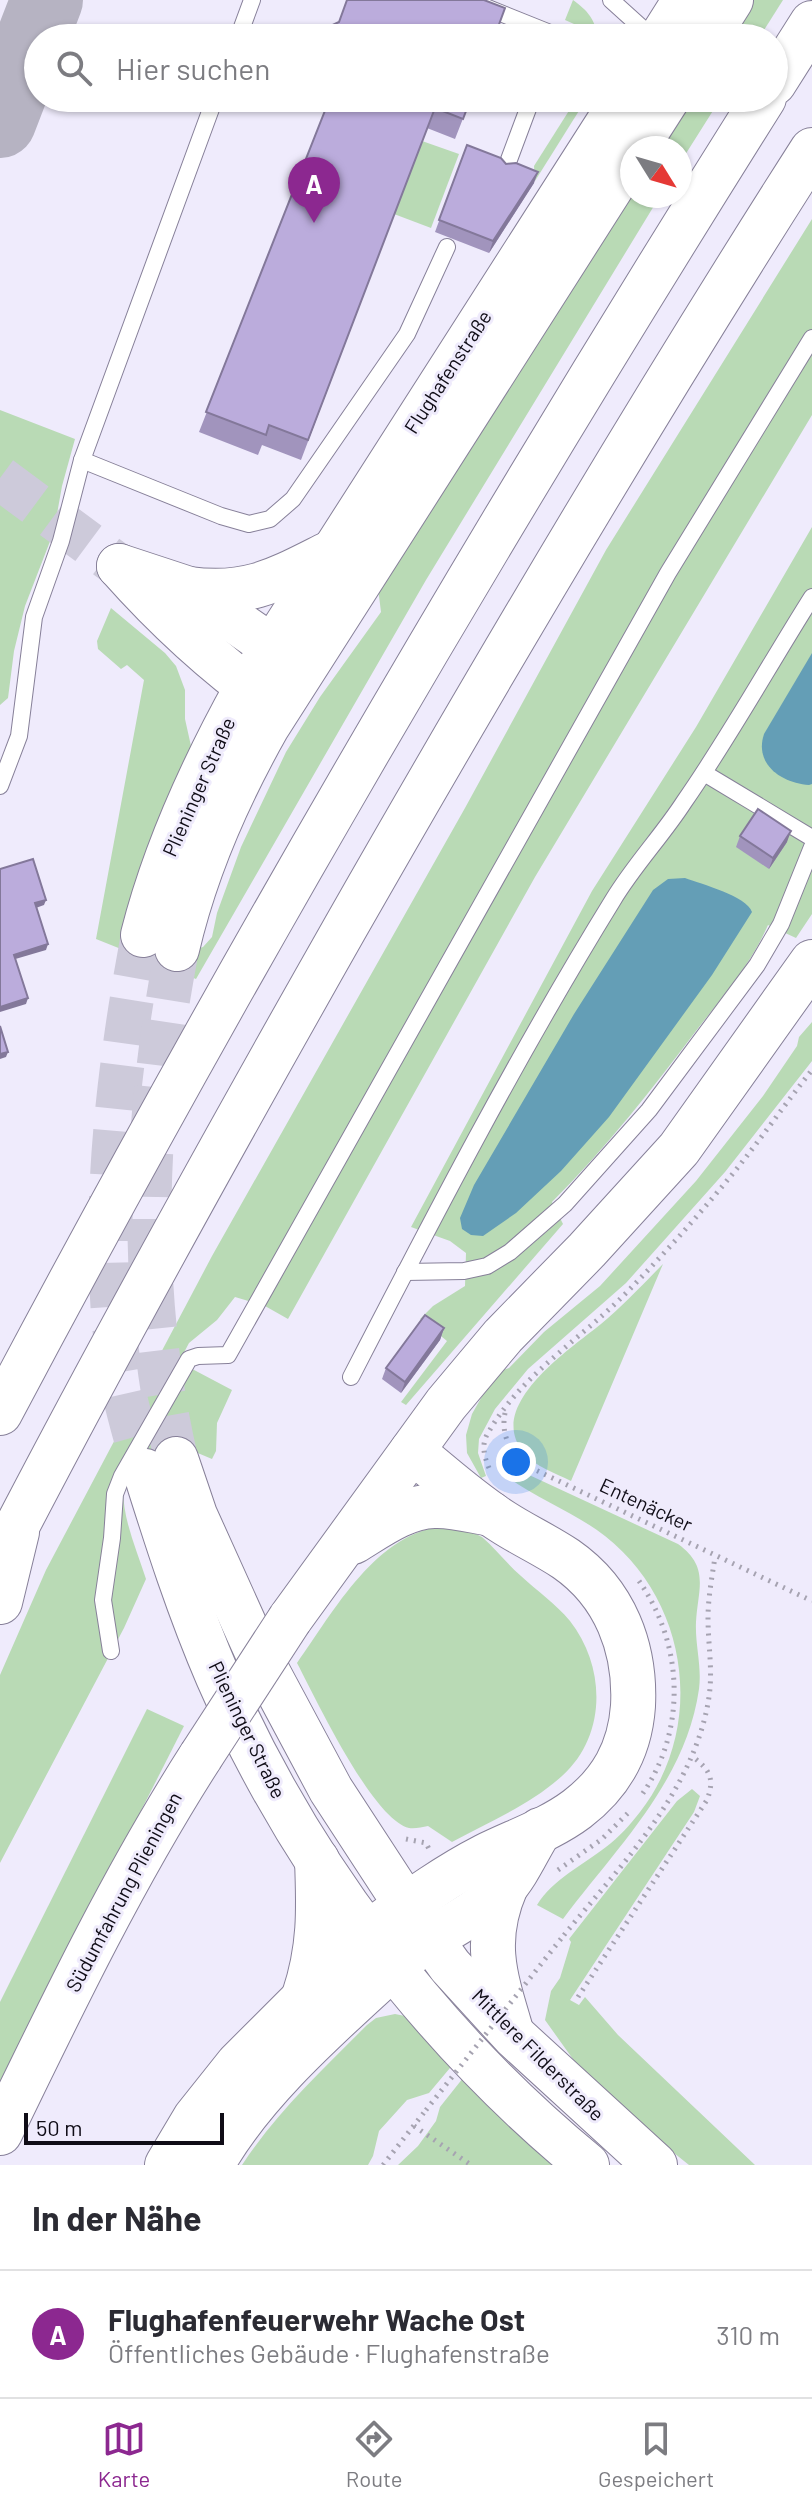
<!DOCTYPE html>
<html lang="de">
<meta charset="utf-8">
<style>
body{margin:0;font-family:Barlow,sans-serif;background:#f7f7f7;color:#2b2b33}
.compass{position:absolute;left:620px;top:136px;width:72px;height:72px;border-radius:50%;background:#fff;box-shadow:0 2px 6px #0004;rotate:127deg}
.scale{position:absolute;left:24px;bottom:20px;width:200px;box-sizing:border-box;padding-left:8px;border:4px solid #0f0c16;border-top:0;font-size:22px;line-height:28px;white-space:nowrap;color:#0f0c16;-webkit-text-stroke:6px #efebfc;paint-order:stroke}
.you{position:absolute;left:516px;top:1462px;width:28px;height:28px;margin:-20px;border:6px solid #fff;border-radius:50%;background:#1a73e8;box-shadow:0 0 0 12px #1a73e833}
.badge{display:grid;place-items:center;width:52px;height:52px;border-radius:50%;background:#8c2890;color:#fff;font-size:26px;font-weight:700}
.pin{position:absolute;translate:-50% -66px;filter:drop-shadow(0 2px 4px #0008)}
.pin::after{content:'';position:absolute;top:42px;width:28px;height:24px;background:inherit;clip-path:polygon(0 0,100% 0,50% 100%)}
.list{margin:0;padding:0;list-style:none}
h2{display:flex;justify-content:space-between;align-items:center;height:104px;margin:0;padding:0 32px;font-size:34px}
h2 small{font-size:26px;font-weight:400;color:#7c7c81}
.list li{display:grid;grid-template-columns:52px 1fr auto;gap:24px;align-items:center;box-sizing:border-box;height:128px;padding:0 32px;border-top:2px solid #e1e1e2}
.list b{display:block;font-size:30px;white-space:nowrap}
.list p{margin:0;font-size:26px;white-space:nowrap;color:#7c7c81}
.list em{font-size:26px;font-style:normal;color:#7c7c81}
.icon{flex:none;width:44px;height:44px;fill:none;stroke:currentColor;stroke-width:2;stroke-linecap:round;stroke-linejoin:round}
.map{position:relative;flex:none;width:812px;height:2165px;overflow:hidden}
.search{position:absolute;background:#fff;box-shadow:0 2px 6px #0004;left:24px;right:24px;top:24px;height:88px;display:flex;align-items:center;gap:20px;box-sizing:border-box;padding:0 28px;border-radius:44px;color:#7c7c81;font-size:30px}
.sheet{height:232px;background:#fff}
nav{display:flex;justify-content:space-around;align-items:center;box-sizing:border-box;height:112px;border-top:2px solid #e1e1e2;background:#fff;font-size:22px;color:#7c7c81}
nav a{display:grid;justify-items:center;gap:4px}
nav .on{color:#8c2890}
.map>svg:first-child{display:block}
.green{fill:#b9dab5}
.water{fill:#649eb6}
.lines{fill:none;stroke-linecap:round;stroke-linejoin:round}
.taxiway{stroke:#b6b3c2;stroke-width:72}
.secondary-tunnel{stroke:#cdcada;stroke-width:44;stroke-dasharray:44 22;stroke-linecap:butt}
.lane-casing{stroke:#878099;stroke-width:18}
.secondary-casing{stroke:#878099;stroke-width:46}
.highway-casing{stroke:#878099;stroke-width:46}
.path{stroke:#a6a3b1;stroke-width:5;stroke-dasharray:2 6;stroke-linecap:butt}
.lane{stroke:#fff;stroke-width:16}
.secondary{stroke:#fff;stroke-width:44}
.highway{stroke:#fff;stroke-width:44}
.secondary-bridge-casing{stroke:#878099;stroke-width:46;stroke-linecap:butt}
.path-bridge{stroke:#a6a3b1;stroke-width:5;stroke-dasharray:2 6;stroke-linecap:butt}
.secondary-bridge{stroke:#fff;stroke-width:44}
.wall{fill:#a194bd}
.shaded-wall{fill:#83789a}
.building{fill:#bbacdc;stroke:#83789a;stroke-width:2}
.labels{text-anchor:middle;stroke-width:6;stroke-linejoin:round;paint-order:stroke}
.street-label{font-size:20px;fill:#0f0c16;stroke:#efebfc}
</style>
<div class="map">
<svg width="812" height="2165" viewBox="0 0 812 2165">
<rect width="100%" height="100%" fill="#efebfc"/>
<g class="green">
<path d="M573,0C588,11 595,19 598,38H587L583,28L565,20Z"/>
<path d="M749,0H783L759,38H724Z"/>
<path d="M577,98H587L535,181L534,166Z"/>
<path d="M686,98H721L680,163V148H654Z"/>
<path d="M422,141L459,154L431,228L394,214Z"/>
<path d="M632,182V196H660L426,580L196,979L96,939L144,680L127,665L121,669L98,649L97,641L111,608L165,653L176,666L185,690V719L191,746L188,951L203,947L212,937L217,913L241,847L286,752L320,697L381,612L378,588Z"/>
<path d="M812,219V415L535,877L288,1319L265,1306L235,1297L217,1320L189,1343L179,1362L232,1390L217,1423L216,1451L212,1459L193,1451L123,1485C122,1518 136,1548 146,1579L124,1628L0,1863V1675L46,1570L212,1256L465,808L606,550Z"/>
<path d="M0,410L75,439L62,486L54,531L25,606L14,651L8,698L0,705Z"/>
<path d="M812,527V914L796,938L768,925C752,962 724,995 699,1027C653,1088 606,1148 552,1202L563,1224L406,1405L401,1402L447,1341L420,1319L433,1306L465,1286L466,1253L450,1241L411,1227L592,891L696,727Z"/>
<path d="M812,1022V1061L725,1172L626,1283L528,1369L495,1409L479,1439L478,1453L486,1476L481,1478L467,1453L466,1435L472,1414L485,1391L500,1371L509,1368L544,1332L600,1286L696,1181L763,1096L797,1046L799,1037Z"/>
<path d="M663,1264L571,1481C555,1473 536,1467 524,1453C484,1406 569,1350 601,1324C623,1306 643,1284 663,1264Z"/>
<path d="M503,1468L527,1474L678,1544C710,1567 698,1589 696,1622C695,1645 702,1666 699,1689C686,1781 617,1847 563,1919L537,1905C553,1879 583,1865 606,1847C619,1837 630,1825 640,1812C706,1727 689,1602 605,1536C573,1511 534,1498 502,1473Z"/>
<path d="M446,1526L472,1532L482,1537C496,1549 507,1564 521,1576C537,1591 556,1604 570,1621C606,1667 607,1736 562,1776C530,1805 489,1822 452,1842L428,1826C422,1827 415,1829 409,1828C372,1819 315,1697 297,1663C334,1611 377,1531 446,1526Z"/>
<path d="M147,1709L184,1726L0,2088V2002Z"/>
<path d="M692,1789L700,1796L694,1812L570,2000L579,2005L585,1997L618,2035L755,2165H689L629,2117L585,2076L545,2020L551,1991L560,1978L571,1942L569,1939L677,1801Z"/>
<path d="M395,2014L410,2017L455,2062L429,2093L407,2100L379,2131L373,2156L368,2165H242C277,2112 322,2070 367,2025L376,2018Z"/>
<path d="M467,2073L562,2165H398L418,2146L436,2121L440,2107Z"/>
</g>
<g class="water">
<path d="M812,653V784L809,785C781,783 754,764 764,734Z"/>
<path d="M685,878C701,884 747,896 752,912L712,975L609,1117L561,1171L516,1213L483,1236L471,1235L462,1229L460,1218L474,1185L574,1014L653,890L668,879Z"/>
</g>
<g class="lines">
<path class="taxiway" d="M0,122L47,0"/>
<g class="secondary-tunnel">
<path d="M0,478L119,566"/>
<path d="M143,935C118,1068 99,1224 118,1359C123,1397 135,1435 145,1471"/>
<path d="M176,1459C137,1288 144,1120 177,949"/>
</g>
<defs>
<g id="lane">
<path d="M468,0L555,35L554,38"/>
<path d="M611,0L653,38"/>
<path d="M238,38L252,0"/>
<path d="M507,165L532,98"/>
<path d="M82,460L221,516L249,524L270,519L293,499L407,334L447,247"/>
<path d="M704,773L812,838"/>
<path d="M0,786L19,736L34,617L61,541L82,460L215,98"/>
<path d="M405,1272L464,1271L487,1266L510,1252L565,1204L649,1110L757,965L781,924L812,847"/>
<path d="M351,1377C434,1216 518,1054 613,900C634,865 662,836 684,802C730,736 769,665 812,597"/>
<path d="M111,1651L103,1600L112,1538L115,1494L122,1476L189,1359L198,1356L228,1355L668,573L812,338"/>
</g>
<g id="secondary">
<path d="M661,38L685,0"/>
<path d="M707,38L731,0"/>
<path d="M636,148L668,98"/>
<path d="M119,566C165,618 215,664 271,704"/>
<path d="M119,566L189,589L294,662"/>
<path d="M189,589C249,597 278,579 330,553"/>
<path d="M143,935C165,848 203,766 247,687L624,98"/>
<path d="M177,949C195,871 228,796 267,727L632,155"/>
<path d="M176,1459L195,1515L256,1650L331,1790L406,1905L450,1966L514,2036L655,2165"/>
<path d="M145,1471C167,1541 189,1610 218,1677C300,1864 429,2035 587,2165"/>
<path d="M353,1542C378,1527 404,1507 434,1506C452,1505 473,1511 491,1514"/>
<path d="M290,1619L446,1404L503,1336L587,1250L679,1149L812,962"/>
<path d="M506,1886C483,1939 494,1974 510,2027"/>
<path d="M383,1922C416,1898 448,1875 485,1856C515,1841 549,1830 577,1809C611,1783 630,1750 633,1706C636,1648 615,1593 566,1559C545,1545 523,1535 503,1522C471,1502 442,1475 412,1451"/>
<path d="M405,1957C437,1932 475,1917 503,1889C517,1875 529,1847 540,1830"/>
<path d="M0,2133C62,2005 124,1876 201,1756"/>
</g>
<g id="highway">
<path d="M774,83L812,23"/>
<path d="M0,1413C237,965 494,527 764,98"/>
<path d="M0,1559C110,1346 227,1136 345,928C495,665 649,405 812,150"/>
<path d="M0,1602L17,1532"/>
<path d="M304,1996C320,1948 319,1910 317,1860"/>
<path d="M167,2165L195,2118L238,2064L369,1933"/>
<path d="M212,2165C253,2091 332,2023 394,1966"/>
</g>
</defs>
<use href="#lane" class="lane-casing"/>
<use href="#secondary" class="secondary-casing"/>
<use href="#highway" class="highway-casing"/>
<g class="path">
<path d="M505,1413C501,1433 509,1452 525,1465L812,1601"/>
<path d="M489,1468C484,1456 481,1444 488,1433C522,1373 582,1339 629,1290C664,1254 698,1216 730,1177C759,1142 784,1105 812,1070"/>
<path d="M639,1581C684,1645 687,1731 641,1796"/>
<path d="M406,1839L426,1843L430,1851"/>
<path d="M558,1870L602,1839L628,1813"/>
<path d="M564,1935C621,1865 695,1790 709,1697C713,1670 708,1645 708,1618C708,1598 712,1577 715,1557"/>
<path d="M578,1997L707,1800C715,1779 710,1770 693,1757"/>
<path d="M414,2126L471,2165"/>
<path d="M383,2165L426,2110"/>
</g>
<use href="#lane" class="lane"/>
<use href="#secondary" class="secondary"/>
<use href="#highway" class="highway"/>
<defs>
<path id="secondary-bridge" d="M201,1756L290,1619"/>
</defs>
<use href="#secondary-bridge" class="secondary-bridge-casing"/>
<path class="path-bridge" d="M426,2110L564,1935"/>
<use href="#secondary-bridge" class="secondary-bridge"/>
</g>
<g class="wall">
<path d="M330,98H471L455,139L427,128L301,460L262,445L258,455L199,432Z"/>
<path d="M467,145L506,164L534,183L489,253L435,232Z"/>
<path d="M740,836L787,842L769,869L736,847Z"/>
<path d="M444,1328L440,1340L401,1393L382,1379L386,1368Z"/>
</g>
<g class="shaded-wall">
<path d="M538,172L534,183L489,253L493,241Z"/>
<path d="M791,831L787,842L769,869L773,858Z"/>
<path d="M46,900L44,905L33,909L35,903Z"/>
<path d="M48,944L46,950L12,960L14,955Z"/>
<path d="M28,998L26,1004L0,1012V1007Z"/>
<path d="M8,1052L6,1057L0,1059V1054Z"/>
<path d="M444,1328L440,1340L401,1393L405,1382Z"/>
</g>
<g class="building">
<path d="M347,0H484L505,8L494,38H305L339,22Z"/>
<path d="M330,98H471L463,119L435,108L308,440L269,425L266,435L206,412Z"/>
<path d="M467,145L501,158L506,164L516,163L538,172L493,241L439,220Z"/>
<path d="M758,809L791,831L773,858L740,836Z"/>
<path d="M33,859L46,900L35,903L48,944L14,955L28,998L0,1007V869Z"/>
<path d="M0,1026L8,1052L0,1054Z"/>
<path d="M425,1315L444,1328L405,1382L386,1368Z"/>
</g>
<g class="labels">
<g class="street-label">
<text transform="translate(448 372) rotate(-57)" y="7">Flughafenstraße</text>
<text transform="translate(199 787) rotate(-66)" y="7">Plieninger Straße</text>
<text transform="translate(646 1505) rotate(25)" y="7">Entenäcker</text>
<text transform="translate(247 1730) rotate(64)" y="7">Plieninger Straße</text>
<text transform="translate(124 1892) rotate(-62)" y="7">Südumfahrung Plieningen</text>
<text transform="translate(538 2055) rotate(45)" y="7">Mittlere Filderstraße</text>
</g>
</g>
</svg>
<svg class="compass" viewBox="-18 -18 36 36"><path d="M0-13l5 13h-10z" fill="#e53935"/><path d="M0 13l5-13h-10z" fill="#7c7c81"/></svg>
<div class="scale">50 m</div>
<div class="you"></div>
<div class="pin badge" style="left:314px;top:223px">A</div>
<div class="search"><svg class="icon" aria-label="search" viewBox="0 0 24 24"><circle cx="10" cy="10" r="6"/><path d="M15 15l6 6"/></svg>Hier suchen</div>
</div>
<section class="sheet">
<h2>In der Nähe<small></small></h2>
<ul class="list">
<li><span class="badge">A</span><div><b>Flughafenfeuerwehr Wache Ost</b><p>Öffentliches Gebäude · Flughafenstraße</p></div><em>310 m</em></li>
</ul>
</section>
<nav>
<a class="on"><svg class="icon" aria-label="map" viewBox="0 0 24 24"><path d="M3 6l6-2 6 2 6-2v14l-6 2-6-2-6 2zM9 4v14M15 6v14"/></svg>Karte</a>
<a><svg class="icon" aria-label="directions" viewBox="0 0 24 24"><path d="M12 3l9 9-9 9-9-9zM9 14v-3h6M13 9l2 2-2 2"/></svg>Route</a>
<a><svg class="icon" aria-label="saved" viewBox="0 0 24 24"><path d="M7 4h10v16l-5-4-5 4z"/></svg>Gespeichert</a>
</nav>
